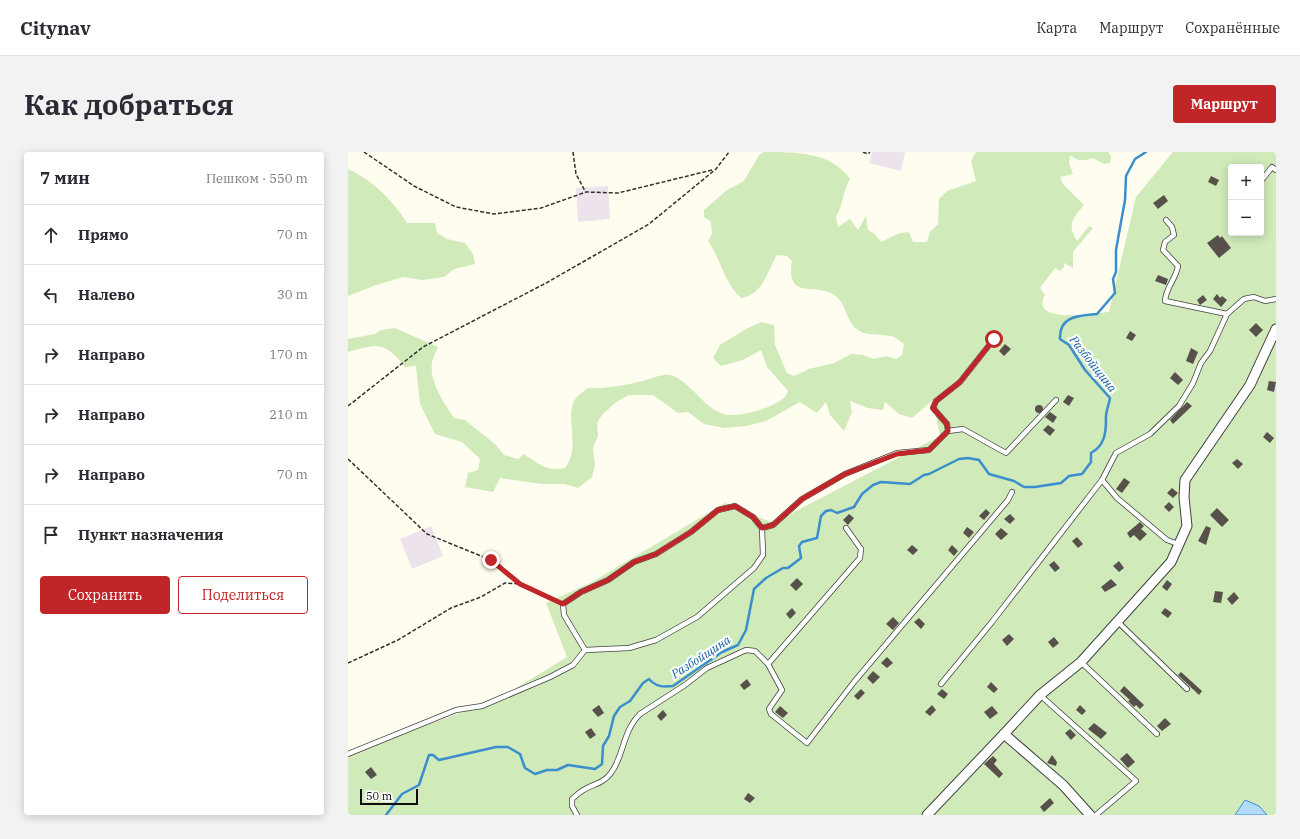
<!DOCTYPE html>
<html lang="ru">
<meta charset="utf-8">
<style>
body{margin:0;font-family:"IBM Plex Serif",serif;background:#f2f2f3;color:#2b2b33}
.controls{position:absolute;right:12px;top:12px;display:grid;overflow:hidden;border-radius:4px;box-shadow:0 2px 10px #0003}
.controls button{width:36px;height:36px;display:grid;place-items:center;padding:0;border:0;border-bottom:1px solid #e1e1e2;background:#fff;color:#2b2b33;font:20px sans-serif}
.scale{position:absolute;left:12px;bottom:10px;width:58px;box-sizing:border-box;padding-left:4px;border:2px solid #0e0e0e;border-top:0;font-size:11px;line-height:14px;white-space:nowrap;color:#0e0e0e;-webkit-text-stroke:3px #fff;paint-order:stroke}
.stop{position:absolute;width:12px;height:12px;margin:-9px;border:3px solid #c02527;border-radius:50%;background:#fff}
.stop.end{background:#c02527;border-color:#fff;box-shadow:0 1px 4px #0008}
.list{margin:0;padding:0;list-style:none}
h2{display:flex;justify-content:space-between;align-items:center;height:52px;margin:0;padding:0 16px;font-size:17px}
h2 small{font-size:13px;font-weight:400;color:#7c7c81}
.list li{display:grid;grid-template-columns:26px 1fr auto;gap:12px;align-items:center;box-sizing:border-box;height:60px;padding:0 16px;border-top:1px solid #e1e1e2}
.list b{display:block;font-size:15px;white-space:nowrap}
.list em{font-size:13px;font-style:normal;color:#7c7c81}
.actions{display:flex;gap:8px;padding:12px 16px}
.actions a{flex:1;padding:9px 0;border:1px solid #c02527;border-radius:4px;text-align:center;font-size:14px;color:#c02527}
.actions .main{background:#c02527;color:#fff}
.icon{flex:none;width:22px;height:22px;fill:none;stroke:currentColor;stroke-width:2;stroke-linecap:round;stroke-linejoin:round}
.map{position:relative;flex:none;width:928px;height:663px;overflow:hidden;border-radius:4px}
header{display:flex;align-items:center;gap:24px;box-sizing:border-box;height:56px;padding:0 20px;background:#fff;border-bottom:1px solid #e1e1e2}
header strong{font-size:19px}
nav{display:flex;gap:22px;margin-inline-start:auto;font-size:14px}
.intro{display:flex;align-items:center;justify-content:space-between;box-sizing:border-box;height:96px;padding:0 24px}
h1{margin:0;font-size:28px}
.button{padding:10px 18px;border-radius:4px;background:#c02527;color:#fff;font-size:14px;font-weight:700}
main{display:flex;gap:24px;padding:0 24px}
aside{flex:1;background:#fff;border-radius:4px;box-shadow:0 2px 10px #0003}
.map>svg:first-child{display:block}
.industrial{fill:#ece3ed}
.green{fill:#d0eab9;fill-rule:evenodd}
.water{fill:#b4dbf7;stroke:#3b8ece}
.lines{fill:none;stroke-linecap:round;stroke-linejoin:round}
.stream{stroke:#3b8ece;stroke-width:2.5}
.building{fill:#57504b}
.service-casing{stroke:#414141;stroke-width:6}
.minor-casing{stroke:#414141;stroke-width:11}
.path{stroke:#303030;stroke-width:1.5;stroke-dasharray:4 2;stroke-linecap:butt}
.service{stroke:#fff;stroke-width:4.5}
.minor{stroke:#fff;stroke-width:9}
.route{stroke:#c02527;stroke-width:5}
.labels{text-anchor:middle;stroke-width:4;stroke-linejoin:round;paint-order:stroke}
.water-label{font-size:12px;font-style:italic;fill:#165fa2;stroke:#fff}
</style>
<header>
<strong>Citynav</strong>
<nav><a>Карта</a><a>Маршрут</a><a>Сохранённые</a></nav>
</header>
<div class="intro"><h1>Как добраться</h1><a class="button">Маршрут</a></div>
<main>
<aside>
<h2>7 мин<small>Пешком · 550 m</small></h2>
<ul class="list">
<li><svg class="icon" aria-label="ahead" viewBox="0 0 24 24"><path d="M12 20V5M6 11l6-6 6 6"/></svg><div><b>Прямо</b></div><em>70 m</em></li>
<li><svg class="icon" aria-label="left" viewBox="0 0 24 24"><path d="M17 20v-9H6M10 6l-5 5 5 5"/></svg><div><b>Налево</b></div><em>30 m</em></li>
<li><svg class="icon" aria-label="right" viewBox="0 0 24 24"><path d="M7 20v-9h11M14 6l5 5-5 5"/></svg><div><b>Направо</b></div><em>170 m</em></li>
<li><svg class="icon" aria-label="right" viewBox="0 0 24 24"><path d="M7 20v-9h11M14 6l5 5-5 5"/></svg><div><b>Направо</b></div><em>210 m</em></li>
<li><svg class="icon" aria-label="right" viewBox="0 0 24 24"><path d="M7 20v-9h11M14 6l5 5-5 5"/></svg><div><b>Направо</b></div><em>70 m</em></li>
<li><svg class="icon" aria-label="arrive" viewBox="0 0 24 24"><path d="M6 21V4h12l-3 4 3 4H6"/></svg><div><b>Пункт назначения</b></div></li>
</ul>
<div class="actions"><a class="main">Сохранить</a><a>Поделиться</a></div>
</aside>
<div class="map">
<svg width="928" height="663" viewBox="0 0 928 663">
<rect width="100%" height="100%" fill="#fffdf0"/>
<g class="industrial">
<path d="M524,0H557L553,19L521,11Z"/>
<path d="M260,34L262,67L230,70L228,36Z"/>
<path d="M83,374L95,404L64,417L52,387Z"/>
</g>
<g class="green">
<path d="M416,0C449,0 483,0 502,27C495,39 495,53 488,65L490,75L502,67L510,78L518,64L520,78L527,82L533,90L552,81L561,80L565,90H579L582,80L590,72L591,47L599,39L628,29L623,9L628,0H760L763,4L762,11L756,12L745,6C735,9 730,10 722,3L721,11L725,22L712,25L715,32L736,53C724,67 719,73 729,89L741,74L745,76L725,100V116L716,111V115L712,119L707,116L692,136L697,143C681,173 746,161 761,160L788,45L825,0H928V663H919L911,654L897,648L887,663H0V602L152,546L219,505L198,451L244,430L377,351L425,371L592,284L585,248L564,266L551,262L537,250L535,258L520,256L502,249L504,260L496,279L482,263L478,250L469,261L452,250L418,269L398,274L376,276L356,272L340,260L330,261L305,243H281L268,250L254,263L249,271L250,284L245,296L247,313L244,325L230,336L216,332H194L152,326L145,340L117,335L120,321L130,318L132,307L114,290L87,282L72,252L68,214L57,215C36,189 30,192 0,200V187L27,182L33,178L47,176L90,195C88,200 85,206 84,210C81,230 96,251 106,266L117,268L148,293L156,303L170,307L176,302C190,312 200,320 217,316C234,294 215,264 228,246C231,242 236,239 240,236C258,237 277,233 295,229C303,227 313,222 321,223C335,224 352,248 364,256C368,259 376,263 381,263C394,264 437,254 440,239L419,215L413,198L395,208L373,214L365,206L372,193L398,177L413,170L426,173L427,193L439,221L446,224L461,217L486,211L503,202L515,203L525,207L538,204L548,207L554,203L556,192C553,190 549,186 546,185C535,181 519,185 510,178C499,171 499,157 491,147C473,126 437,153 444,109L439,104L429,103C419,119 415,143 393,146C376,131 373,107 360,89L364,82L363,70L356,65V58L379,38L396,29L411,3ZM883,15H913V81H883Z"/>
<path d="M0,17C24,28 45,48 59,71H87L89,81L99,87L117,91L125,102L127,112L106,117L96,125L74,128L55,125L28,133L0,144Z"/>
</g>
<path class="water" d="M897,648L911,654L919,663H887Z"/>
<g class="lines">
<path class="stream" d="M38,663L54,642L71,633L81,603H85L91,608L148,595H160L172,602L177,616L187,622L199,618H209L220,613L247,617L254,612L255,594L261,584L266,564L272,555L282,549L295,531L301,527C308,535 315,535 325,534L374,500L390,493L398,478L406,437L418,426L435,416H440L453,406L451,394L454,390L469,386L473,364L478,359L483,358L489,361L506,355L514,342L525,333L533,330L562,332L576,323L581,322L611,307L620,306L631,308L641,322L666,329L676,335H687L713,331L721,324L734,322L743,310V301C756,294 758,282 758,268C757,261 761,253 762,246L737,218L721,193L712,187C711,163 732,164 749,162L767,141L765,127L768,120V98L777,48L778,24L787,7L798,0"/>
</g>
<g class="building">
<path d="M863,24L871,28L868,34L860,30Z"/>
<path d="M816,43L820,49L810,57L805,51Z"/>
<path d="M870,83L872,86L874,84L883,96L871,106L859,91Z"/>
<path d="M810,123L820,127L818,133L807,129Z"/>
<path d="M869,142L872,146L874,144L879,148L873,155L865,147Z"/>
<path d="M855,143L859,148L852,153L849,148Z"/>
<path d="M908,171L915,178L908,185L901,178Z"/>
<path d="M782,179L788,183L784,189L778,186Z"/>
<path d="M657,192L663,197L656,204L651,199Z"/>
<path d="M843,196L850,200L845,212L838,209Z"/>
<path d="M827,220L835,228L830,233L822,226Z"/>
<path d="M921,229L928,230L926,240L919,238Z"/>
<path d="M720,243L726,246L721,254L715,250Z"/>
<path d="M839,250L844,254L825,272L822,268Z"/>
<circle cx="691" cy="257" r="4"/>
<path d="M702,260L709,265L705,271L697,265Z"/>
<path d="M700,273L707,278L702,284L695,278Z"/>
<path d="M919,280L926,286L922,291L915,285Z"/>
<path d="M889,307L895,312L890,317L884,311Z"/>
<path d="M776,326L782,330L774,341L768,337Z"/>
<path d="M824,336L830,341L825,346L819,341Z"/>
<path d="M821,350L826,355L821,360L816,355Z"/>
<path d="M869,356L881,368L874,375L862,363Z"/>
<path d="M638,357L642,361L636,368L631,364Z"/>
<path d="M501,362L506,366L500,373L495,368Z"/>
<path d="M662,362L667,367L662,372L656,367Z"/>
<path d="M792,370L796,374L793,377L799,382L792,389L786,383L782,386L779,381Z"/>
<path d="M858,374L863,376L858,393L850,389Z"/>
<path d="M619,375L626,380L621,386L615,381Z"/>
<path d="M653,376L660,382L653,388L647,382Z"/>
<path d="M729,385L735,392L730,396L724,389Z"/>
<path d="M564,393L570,398L565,403L559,398Z"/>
<path d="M604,393L610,399L606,404L600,398Z"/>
<path d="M706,409L712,416L707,420L701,413Z"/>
<path d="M771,409L776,416L771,420L765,414Z"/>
<path d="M449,426L455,432L448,439L442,433Z"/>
<path d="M763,427L769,433L757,440L753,435Z"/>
<path d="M819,428L824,432L819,439L814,435Z"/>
<path d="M867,439L875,440L873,451L865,450Z"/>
<path d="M886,440L891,446L884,453L879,447Z"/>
<path d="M444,456L448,461L442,467L438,462Z"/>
<path d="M817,456L824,461L820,466L813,461Z"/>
<path d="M545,465L551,471L545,478L538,472Z"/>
<path d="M571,466L577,472L573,477L566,470Z"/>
<path d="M661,482L666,487L659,494L654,488Z"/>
<path d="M706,485L711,491L705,496L700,490Z"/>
<path d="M539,505L545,511L539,516L533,511Z"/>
<path d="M525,519L532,525L525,532L519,526Z"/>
<path d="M833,520L854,539L851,543L830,523Z"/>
<path d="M399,527L403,533L396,538L392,533Z"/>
<path d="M643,530L650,537L646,541L639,535Z"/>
<path d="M776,534L796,553L792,557L788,553L786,555L780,549L782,548L772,539Z"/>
<path d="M513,537L517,541L510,548L506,544Z"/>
<path d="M594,537L600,542L596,547L589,542Z"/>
<path d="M251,553L256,561L250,565L244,558Z"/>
<path d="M584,553L588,558L582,564L577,560Z"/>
<path d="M732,553L738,559L734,563L728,558Z"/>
<path d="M432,554L440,561L435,566L427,560Z"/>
<path d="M644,554L650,561L642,567L636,560Z"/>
<path d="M315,558L319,563L313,569L309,564Z"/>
<path d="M817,566L823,572L814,579L809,574Z"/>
<path d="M746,571L759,581L753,587L740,577Z"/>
<path d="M243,576L248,583L242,587L237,580Z"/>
<path d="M722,577L728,583L723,588L717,581Z"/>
<path d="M779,601L787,610L780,616L772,607Z"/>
<path d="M704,603L709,610L708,614L699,611Z"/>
<path d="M645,604L649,608L646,612L655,622L651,626L636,612Z"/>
<path d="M23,615L29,623L23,627L17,620Z"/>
<path d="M400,641L407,646L402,651L396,647Z"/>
<path d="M702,646L706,651L696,660L692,655Z"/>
</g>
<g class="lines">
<defs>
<g id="service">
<path d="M913,29L924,15L928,18"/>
<path d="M818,68L824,75L826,83L817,90L815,98L830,114C828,127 818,135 817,149L879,162"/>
<path d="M600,279L599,272L585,256L588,249L612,230L646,187"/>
<path d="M387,354L405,365L414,376L415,403L406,416L349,465L308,488L281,496L237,498L216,463L215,452L233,440L260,428L286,410L308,402L343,380L370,358Z"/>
<path d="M414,376L425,373L454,347L497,322L549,301L581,298L600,279L615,277L658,301L708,248"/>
<path d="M830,392L819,388L769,346L754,328L768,301L802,282L831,254L845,231L853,211L862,199L879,162L896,147L906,145L917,149L928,147"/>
<path d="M770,470L839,537"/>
<path d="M733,510L809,582"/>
<path d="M420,512L512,406L513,397L498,376"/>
<path d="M593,532L644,470L754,328"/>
<path d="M692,543L788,629L748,663"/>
<path d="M0,602L108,558L134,554L202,525L225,513L237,498"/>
<path d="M229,663L224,654V647C227,645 230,641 234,639C244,632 255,632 263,621C276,604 274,580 292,562L337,533L359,516L398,498L407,499L420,512L434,538L421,557L423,562L459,591L506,530L660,348L664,340"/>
</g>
<g id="minor">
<path d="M579,663L656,582"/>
<path d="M742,663L715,633L656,582L692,543L733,510L823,410L839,374L836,345L837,328L902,233L928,177"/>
</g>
</defs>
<use href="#service" class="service-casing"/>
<use href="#minor" class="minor-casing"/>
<g class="path">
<path d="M16,0L66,34L108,55L146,62L193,56L238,40L270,41L364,18"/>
<path d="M225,0L228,22L237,39"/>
<path d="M515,0L520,2L522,0"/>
<path d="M0,254L75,195L200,130L301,72L368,17L381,0"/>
<path d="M0,307L79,382L143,408L172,432"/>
<path d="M0,511L50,488L103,456L133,445L157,431L172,432L209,450"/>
</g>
<use href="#service" class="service"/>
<use href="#minor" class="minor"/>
</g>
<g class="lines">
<path class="route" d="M143,408L172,432L215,452L233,440L260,428L286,410L308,402L343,380L370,358L387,354L405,365L414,376L425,373L454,347L497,322L549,302L581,298L600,279L599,272L585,256L588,249L612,230L646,187"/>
</g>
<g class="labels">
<g class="water-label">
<text transform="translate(745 212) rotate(52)" y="4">Разбойщина</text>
<text transform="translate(353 505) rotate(-33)" y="4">Разбойщина</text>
</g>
</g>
</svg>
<div class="controls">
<button>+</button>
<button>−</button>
</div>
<div class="scale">50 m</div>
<div class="stop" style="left:646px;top:187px"></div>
<div class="stop end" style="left:143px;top:408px"></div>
</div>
</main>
